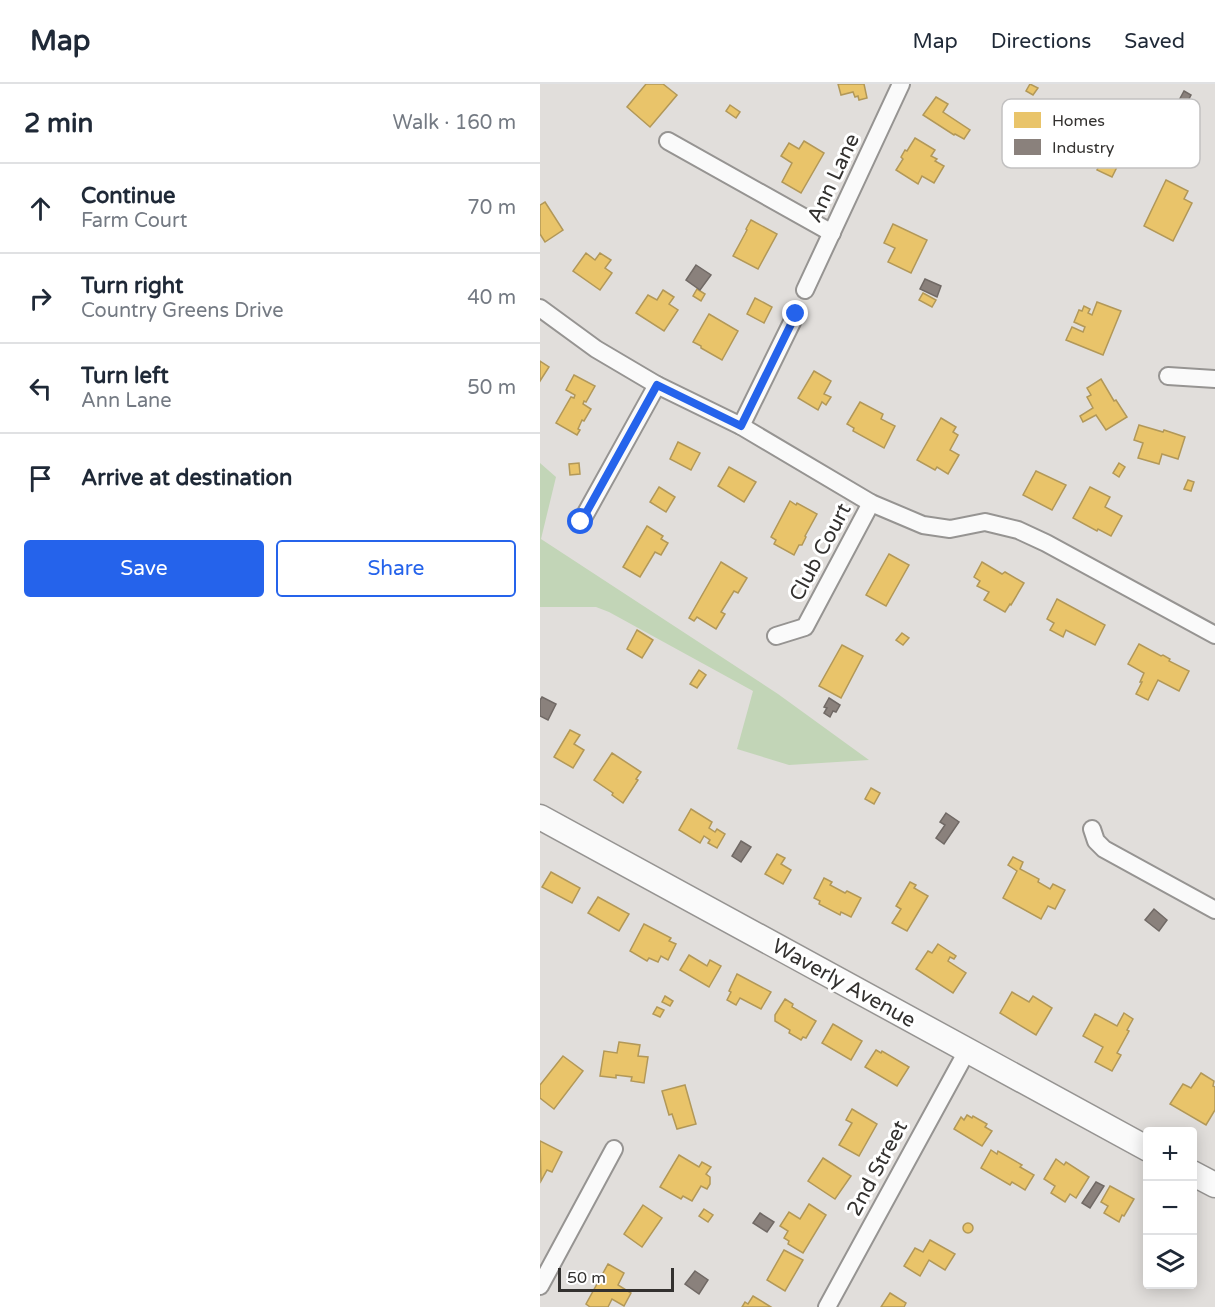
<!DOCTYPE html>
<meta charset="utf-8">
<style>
body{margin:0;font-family:"Varela Round",sans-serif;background:#f6f6f7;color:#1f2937}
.controls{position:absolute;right:18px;bottom:18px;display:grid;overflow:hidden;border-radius:6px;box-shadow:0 3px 15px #0003}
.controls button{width:54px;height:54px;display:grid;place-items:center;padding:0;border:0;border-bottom:2px solid #e0e1e3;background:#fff;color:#1f2937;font:30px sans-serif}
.scale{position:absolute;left:18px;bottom:15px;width:116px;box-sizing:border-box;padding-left:6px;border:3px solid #33312f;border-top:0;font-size:16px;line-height:21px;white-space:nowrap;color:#33312f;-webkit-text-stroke:4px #fff;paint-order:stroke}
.stop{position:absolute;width:18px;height:18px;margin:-14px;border:4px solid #2563eb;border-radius:50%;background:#fff}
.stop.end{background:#2563eb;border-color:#fff;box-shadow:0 2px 6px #0008}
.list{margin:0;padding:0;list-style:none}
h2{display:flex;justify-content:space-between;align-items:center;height:78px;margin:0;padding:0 24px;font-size:26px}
h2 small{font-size:20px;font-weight:400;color:#747a83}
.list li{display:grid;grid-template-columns:39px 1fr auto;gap:18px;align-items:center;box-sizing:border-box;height:90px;padding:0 24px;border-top:2px solid #e0e1e3}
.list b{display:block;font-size:22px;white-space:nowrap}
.list p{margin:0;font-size:20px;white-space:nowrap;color:#747a83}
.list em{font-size:20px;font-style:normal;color:#747a83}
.actions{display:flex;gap:12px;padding:18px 24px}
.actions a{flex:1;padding:14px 0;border:2px solid #2563eb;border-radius:6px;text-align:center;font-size:21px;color:#2563eb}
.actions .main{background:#2563eb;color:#fff}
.icon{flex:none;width:33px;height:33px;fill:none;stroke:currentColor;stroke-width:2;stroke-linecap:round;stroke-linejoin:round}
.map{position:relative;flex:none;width:675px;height:1223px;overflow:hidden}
header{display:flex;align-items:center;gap:36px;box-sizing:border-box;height:84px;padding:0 30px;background:#fff;border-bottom:2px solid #e0e1e3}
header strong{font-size:28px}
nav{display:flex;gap:33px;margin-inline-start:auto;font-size:21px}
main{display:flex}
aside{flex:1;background:#fff}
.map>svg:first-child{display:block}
.green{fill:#c2d5b7}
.homes{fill:#e9c46a;stroke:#b29858;stroke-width:1.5}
.industry{fill:#8a817c;stroke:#706965;stroke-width:1.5}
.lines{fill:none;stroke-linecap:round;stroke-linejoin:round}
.street-casing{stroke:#969492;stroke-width:20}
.secondary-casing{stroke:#969492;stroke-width:27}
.street{stroke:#fafafa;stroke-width:16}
.secondary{stroke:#fafafa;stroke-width:24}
.route{stroke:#2563eb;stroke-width:8}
.labels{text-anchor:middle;stroke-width:6;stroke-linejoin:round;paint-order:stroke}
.street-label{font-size:21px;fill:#33312f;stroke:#fff}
.key{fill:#fff;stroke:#c2c1c1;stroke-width:1.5}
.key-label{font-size:16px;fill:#33312f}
</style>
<header>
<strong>Map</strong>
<nav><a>Map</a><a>Directions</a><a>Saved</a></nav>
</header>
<main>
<aside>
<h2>2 min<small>Walk · 160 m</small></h2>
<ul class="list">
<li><svg class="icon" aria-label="ahead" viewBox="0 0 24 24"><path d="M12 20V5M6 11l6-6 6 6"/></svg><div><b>Continue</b><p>Farm Court</p></div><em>70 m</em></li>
<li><svg class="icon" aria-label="right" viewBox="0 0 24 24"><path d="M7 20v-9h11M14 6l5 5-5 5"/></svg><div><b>Turn right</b><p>Country Greens Drive</p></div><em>40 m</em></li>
<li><svg class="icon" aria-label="left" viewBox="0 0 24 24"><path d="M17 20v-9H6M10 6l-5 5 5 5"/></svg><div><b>Turn left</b><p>Ann Lane</p></div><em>50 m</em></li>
<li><svg class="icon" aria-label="arrive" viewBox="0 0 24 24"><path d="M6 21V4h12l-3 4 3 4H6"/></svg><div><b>Arrive at destination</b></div></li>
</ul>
<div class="actions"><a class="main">Save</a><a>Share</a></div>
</aside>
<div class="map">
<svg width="675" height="1223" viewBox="0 0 675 1223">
<rect width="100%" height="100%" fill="#e1dedb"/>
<path class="green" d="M0,379L16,393L1,455L238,610L329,676L249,681L197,665L213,607L69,528L56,523H0Z"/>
<g class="homes">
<path d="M106,0H123L137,11L110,43L87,23Z"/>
<path d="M298,0H324L327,14L319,16L318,12L315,13L313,8L301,11Z"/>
<path d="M490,0L498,4L493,11L486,7Z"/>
<path d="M396,13L408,20L403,28L430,46L424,55L415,50L414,51L383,31Z"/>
<path d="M190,21L200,28L196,34L186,27Z"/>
<path d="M375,54L395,66L391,72L397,75L395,77L404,82L394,99L382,92L378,100L356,86L363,75L361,73L365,66L367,67Z"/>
<path d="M264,57L284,69L261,109L242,98L252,79L241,72L249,59L259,65Z"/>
<path d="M568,64L583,71L572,93L557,86Z"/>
<path d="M626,96L648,107L644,115L652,119L633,157L604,142Z"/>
<path d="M5,118L23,146L5,158L0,150V121Z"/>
<path d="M211,136L237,150L218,185L193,172L207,146L206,145Z"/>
<path d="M353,140L387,156L371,189L348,178L355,164L344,159Z"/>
<path d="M46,169L55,176L60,169L71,176L65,184L72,189L60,206L33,187Z"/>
<path d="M157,205L165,210L161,217L153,212Z"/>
<path d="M123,206L134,213L129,220L138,226L124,247L96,229L108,211L117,216Z"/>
<path d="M383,209L396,216L392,223L379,216Z"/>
<path d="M215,214L232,223L224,239L207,230Z"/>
<path d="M557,218L581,227L563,271L526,256L532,243L543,248L545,243L534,238L539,226L542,227L544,222L550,225L548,229L552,231Z"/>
<path d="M169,230L198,247L182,276L161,264V262L153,258Z"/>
<path d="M0,277L9,283L0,297Z"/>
<path d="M274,287L291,297L284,310L291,313L286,321L282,318L278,326L258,314Z"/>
<path d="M34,291L55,302L46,318L44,317L43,320L51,325L44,337L42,336L38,345L40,346L37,351L16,339L31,313L34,314L35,311L26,306Z"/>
<path d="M561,295L574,317L576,316L587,333L566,346L556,331L543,338L540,332L553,324L547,313L551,311L547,304Z"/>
<path d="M320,318L343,330L341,335L355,342L344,364L313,347L314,344L307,340Z"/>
<path d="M401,334L416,343L413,348L418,351L410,366L419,371L408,390L397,383L395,386L377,376Z"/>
<path d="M599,341L623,348L624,346L645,353L638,375L622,370L619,380L598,374L603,359L594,356Z"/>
<path d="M138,358L160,369L151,386L130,375Z"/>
<path d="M39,379L40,390L30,391L29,380Z"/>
<path d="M579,379L585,383L579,393L573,389Z"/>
<path d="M189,383L216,398L204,418L178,402Z"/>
<path d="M496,387L526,401L512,426L483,411Z"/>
<path d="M648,396L654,398L651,407L644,405Z"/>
<path d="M119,403L135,413L126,428L110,418Z"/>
<path d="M550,403L570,413L565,423L582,432L571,452L558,445L557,447L533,434Z"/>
<path d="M250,417L256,421L257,419L277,430L265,452L266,453L262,461H259L254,471L234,460L236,456L231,453Z"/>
<path d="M107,442L123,452L121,455L128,459L121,471L115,468L100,493L83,483Z"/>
<path d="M349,470L369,481L346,522L326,511Z"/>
<path d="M181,478L207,494L198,509L194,507L181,528L185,530L176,545L157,533L154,537L149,534Z"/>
<path d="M442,478L462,490L465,488L484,499L471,521L470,520L465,528L444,516L449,508L437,502L440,497L434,493Z"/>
<path d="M517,515L565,541L555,561L526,546L523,553L510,546L514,539L507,535Z"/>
<path d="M97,546L113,556L102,574L87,565Z"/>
<path d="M362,549L369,554L363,561L356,556Z"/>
<path d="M599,560L621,572L623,571L630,575L629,577L649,587L639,607L618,596L608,616L596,610L602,598H600L604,589L588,580Z"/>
<path d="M302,561L323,572L301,614L279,602Z"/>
<path d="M159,586L166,591L157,604L150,600Z"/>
<path d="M30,646L40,651L34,660L44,666L33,684L14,673Z"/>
<path d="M72,669L101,688L96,695L98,696L83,719L72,711L73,709L54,696Z"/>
<path d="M331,704L340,709L334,720L325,715Z"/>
<path d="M151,725L172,738L169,744L175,748L177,745L185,750L177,764L168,759L170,756L164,752L160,759L139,746Z"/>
<path d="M237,770L245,774L241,780L251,786L243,800L225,790Z"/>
<path d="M473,773L483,778L480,785L499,795L498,798L510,805L513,800L525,806L515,825L508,822L501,835L463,814L477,787L468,781Z"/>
<path d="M11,788L40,804L32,819L2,803Z"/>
<path d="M284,794L292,798L290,801L305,809L307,807L321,814L311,833L301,828L300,831L279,820L280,817L274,814Z"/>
<path d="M370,798L376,801L374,804L388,812L367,847L352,839L361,825L356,822Z"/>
<path d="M58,813L89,830L79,847L48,829Z"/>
<path d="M104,840L131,854L129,857L136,860L128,876L121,872L118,878L109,874L107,877L90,867Z"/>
<path d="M398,860L416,872L414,875L410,873L408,877L426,889L413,909L376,885L388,867L392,869Z"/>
<path d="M149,871L167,882L170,876L181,882L169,903L140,886Z"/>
<path d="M197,890L231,908L221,925L200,914L196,921L187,916L191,908L189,907Z"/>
<path d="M472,908L489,918L493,912L512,924L496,951L460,929Z"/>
<path d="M125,912L133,917L130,922L122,918Z"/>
<path d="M245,915L253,920L252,923L276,937L266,954L263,953L261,956L249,949L250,946L235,937V931Z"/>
<path d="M117,923L124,926L120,933L113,930Z"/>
<path d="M584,929L593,935L587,946L589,947L577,969L581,971L572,987L555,978L563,963L543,952L555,930L577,942Z"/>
<path d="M293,940L322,957L311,976L282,959Z"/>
<path d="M79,958L100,961L98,972L108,973L104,999L91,997L92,993L76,991V994L60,992L64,967L77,969Z"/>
<path d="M336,966L341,969L342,967L369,983L357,1002L325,983Z"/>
<path d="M23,972L43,987L14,1025L0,1014V1001Z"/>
<path d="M661,989L674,997L673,1002L675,1003V1026L666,1041L630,1020L643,1000L651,1004Z"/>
<path d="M145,1001L156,1040L137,1045L132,1030L129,1031L122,1007Z"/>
<path d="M312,1025L337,1040L319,1072L299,1061L312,1039L306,1036Z"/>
<path d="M427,1031L432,1034L433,1032L447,1040L445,1043L452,1047L442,1062L414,1045L421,1033L424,1036Z"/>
<path d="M0,1057L22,1068L12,1088L7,1086L1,1097Z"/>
<path d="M451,1066L457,1070L458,1067L482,1081L480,1083L494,1091L485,1106L472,1098L470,1101L441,1084Z"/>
<path d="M139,1071L159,1083L162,1078L171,1083L166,1090L170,1093V1100L167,1105L161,1102L152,1117L143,1112L141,1115L120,1103Z"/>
<path d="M283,1074L311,1092L295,1115L268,1097Z"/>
<path d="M516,1075L524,1081L526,1078L549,1093L536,1114L530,1110L525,1118L511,1109L515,1102L504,1095Z"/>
<path d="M570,1102L594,1115L584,1132L582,1131L579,1138L564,1129L568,1122L561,1118Z"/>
<path d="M269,1120L286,1131L263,1169L248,1160L249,1157L244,1154L248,1147L240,1142L249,1128L260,1135Z"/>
<path d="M103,1121L122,1134L102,1163L84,1150Z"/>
<path d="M164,1125L173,1131L168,1138L159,1132Z"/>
<circle cx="428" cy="1144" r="5"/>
<path d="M390,1156L415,1170L405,1186L389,1176L380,1192L364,1182L375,1164L383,1168Z"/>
<path d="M244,1166L263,1176L245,1207L227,1196Z"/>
<path d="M68,1180L84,1189L78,1201L91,1209L84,1222L72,1215L68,1223H50L46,1220Z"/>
<path d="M350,1209L366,1219L364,1223H341Z"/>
<path d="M213,1212L231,1223H202L205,1218L208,1220Z"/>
</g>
<g class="industry">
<path d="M644,7L651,11L643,26L636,22Z"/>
<path d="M156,181L171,191L160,206L146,196Z"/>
<path d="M385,195L401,202L397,213L380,205Z"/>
<path d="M2,613L16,620L8,636L0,632V616Z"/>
<path d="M289,614L300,621L296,628L293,627L290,633L284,629L287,624L284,623Z"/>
<path d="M406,729L419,738L404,760L396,754L405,741L400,738Z"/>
<path d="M201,757L211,763L201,778L192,772Z"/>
<path d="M614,825L627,836L619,847L605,836Z"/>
<path d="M556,1098L564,1102L550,1124L542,1119Z"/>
<path d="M220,1129L234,1138L227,1148L213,1139Z"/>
<path d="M155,1187L168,1196L159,1210L145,1200Z"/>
</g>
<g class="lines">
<defs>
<g id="street">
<path d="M128,57L292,149"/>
<path d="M265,206L361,0"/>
<path d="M0,224L56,265L117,301L201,342L331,419L383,441L410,445L445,438L478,446L506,459L675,551"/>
<path d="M628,292L675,295"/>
<path d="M201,342L256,230"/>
<path d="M41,438L117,301"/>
<path d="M236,552L265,543L331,419"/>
<path d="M552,745L556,757L564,765L675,826"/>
<path d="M0,1202L74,1065"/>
<path d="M287,1223L427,967"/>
</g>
<g id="secondary">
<path d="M0,733L608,1065"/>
<path d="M652,1089L675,1101"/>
</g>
</defs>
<use href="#street" class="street-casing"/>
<use href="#secondary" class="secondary-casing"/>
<use href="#street" class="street"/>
<use href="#secondary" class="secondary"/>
</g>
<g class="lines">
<path class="route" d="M41,438L117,301L201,342L256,230"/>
</g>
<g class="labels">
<g class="street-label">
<text transform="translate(293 94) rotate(-65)" y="7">Ann Lane</text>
<text transform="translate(280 468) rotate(-62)" y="7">Club Court</text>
<text transform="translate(304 899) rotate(29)" y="7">Waverly Avenue</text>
<text transform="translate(337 1084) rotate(-62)" y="7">2nd Street</text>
</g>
</g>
<rect x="462" y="15" width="198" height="69" rx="9" class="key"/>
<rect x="474" y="28" width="27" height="16" fill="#e9c46a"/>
<rect x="474" y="55" width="27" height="16" fill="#8a817c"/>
<g class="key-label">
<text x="512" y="42">Homes</text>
<text x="512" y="69">Industry</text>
</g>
</svg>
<div class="controls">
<button>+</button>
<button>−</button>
<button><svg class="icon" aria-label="layers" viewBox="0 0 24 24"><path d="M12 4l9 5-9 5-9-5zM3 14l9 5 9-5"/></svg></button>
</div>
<div class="scale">50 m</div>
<div class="stop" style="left:41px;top:438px"></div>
<div class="stop end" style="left:256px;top:230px"></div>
</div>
</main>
